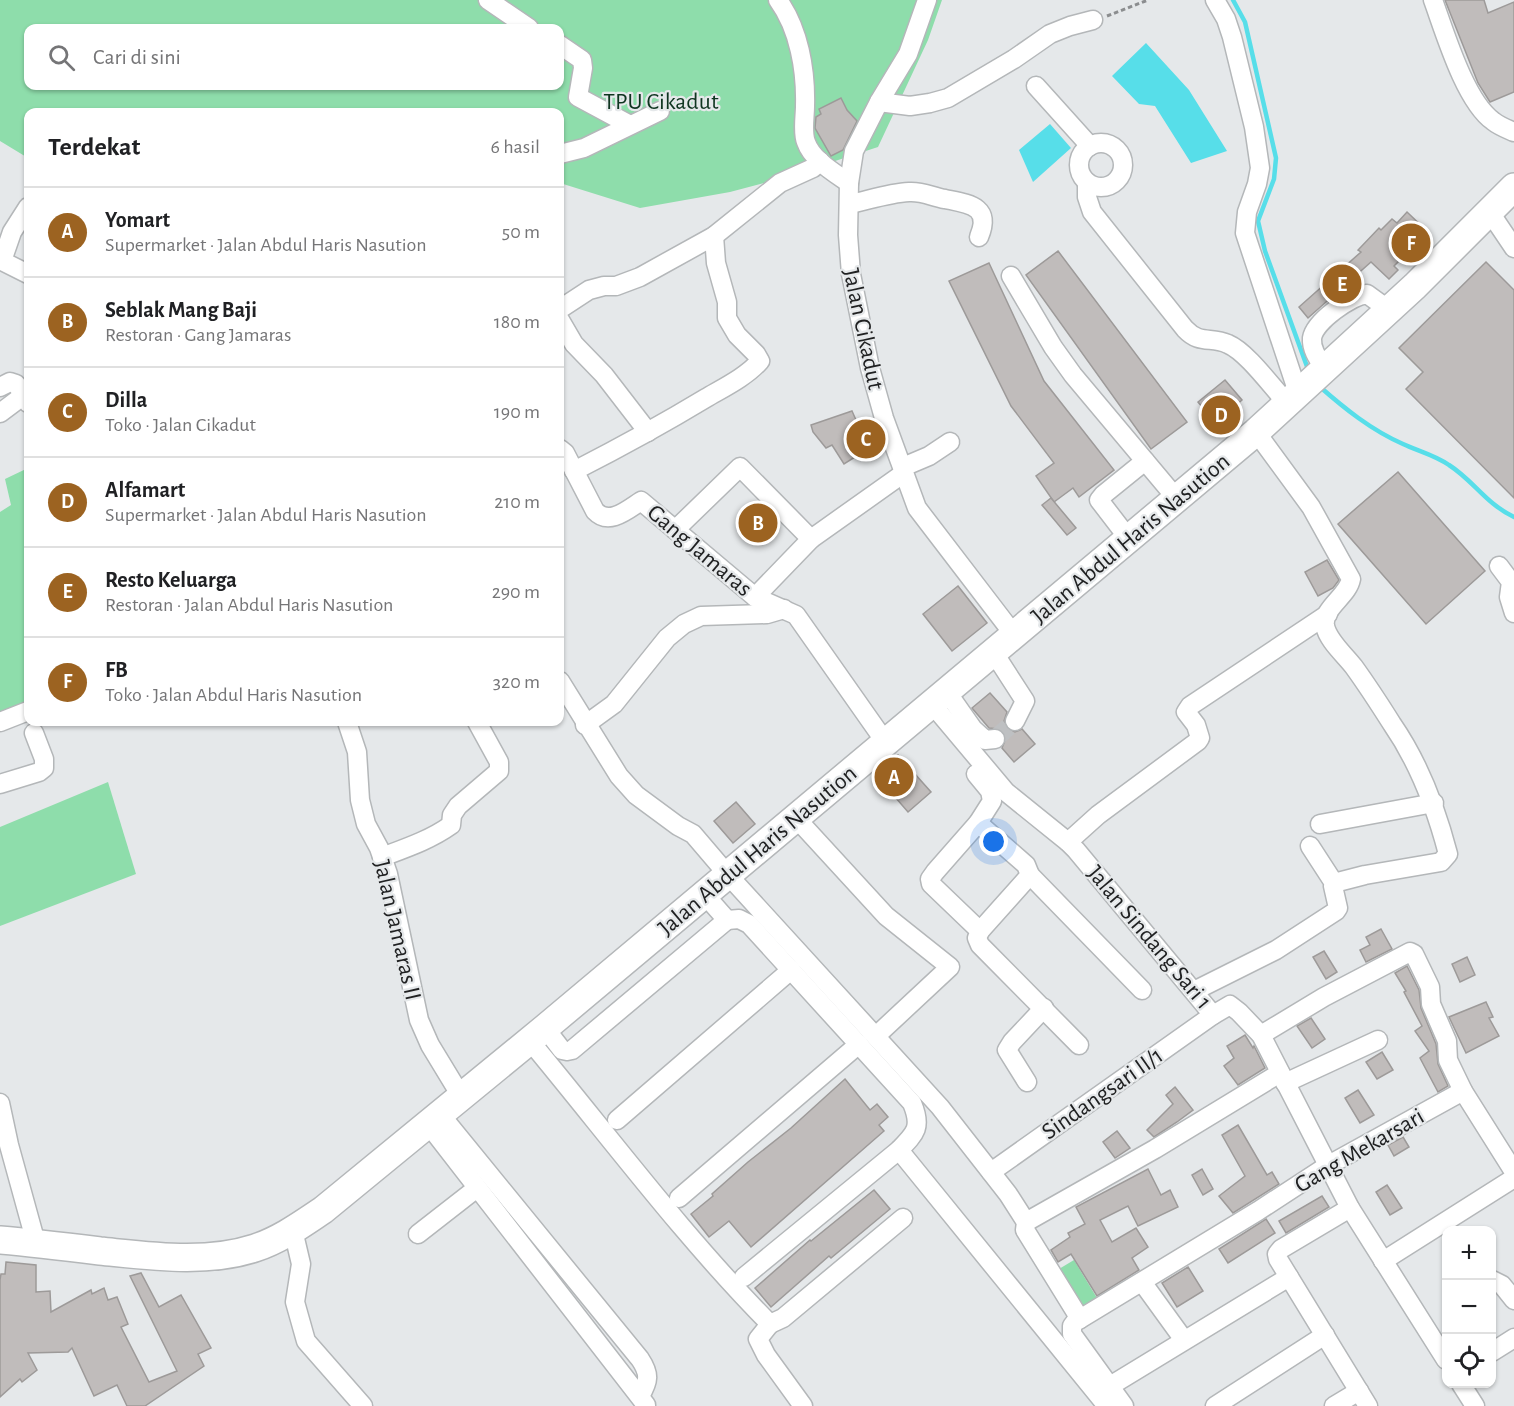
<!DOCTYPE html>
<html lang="id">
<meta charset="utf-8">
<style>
body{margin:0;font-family:"Alegreya Sans",sans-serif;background:#f6f6f6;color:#202124}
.controls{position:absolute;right:18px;bottom:18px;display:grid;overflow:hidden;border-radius:12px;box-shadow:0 2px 4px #0004}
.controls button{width:54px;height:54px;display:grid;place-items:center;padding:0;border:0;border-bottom:2px solid #e0e0e0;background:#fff;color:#202124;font:30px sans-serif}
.you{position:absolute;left:994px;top:842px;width:21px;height:21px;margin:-15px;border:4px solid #fff;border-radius:50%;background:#1a73e8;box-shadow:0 0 0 9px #1a73e833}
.badge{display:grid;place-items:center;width:39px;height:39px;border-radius:50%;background:#9c6321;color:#fff;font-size:20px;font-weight:700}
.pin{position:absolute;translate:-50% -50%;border:3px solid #fff;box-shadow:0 2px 6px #0006}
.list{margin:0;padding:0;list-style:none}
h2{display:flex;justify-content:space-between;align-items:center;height:78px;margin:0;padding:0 24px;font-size:26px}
h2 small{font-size:20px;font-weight:400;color:#757577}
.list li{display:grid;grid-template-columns:39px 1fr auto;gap:18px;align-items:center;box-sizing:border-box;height:90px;padding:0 24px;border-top:2px solid #e0e0e0}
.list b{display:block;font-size:22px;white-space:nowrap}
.list p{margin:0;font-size:20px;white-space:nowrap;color:#757577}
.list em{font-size:20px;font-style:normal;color:#757577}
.icon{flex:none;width:33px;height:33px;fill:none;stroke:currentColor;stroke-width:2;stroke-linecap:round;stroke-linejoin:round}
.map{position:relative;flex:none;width:1514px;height:1406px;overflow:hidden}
.search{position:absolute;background:#fff;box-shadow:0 2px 4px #0004;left:24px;top:24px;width:540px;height:66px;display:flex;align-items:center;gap:15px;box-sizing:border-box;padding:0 21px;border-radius:12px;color:#757577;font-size:22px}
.panel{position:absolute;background:#fff;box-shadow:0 2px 4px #0004;left:24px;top:108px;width:540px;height:618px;border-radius:12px}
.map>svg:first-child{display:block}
.green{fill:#8eddab;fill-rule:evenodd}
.water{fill:#57dee9}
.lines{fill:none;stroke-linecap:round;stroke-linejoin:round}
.stream{stroke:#57dee9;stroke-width:4.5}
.building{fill:#c0bcbb;stroke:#9d9a99;stroke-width:1.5}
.minor-tunnel{stroke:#bec0c2;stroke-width:18;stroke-dasharray:18 9;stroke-linecap:butt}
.minor-casing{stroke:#b4b7b9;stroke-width:21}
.highway-casing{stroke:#b4b7b9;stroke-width:30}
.path{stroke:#8b8d8f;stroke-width:3;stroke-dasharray:4.5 3;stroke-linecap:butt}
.minor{stroke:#fff;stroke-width:18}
.highway{stroke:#fff;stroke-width:27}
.labels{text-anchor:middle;stroke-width:4.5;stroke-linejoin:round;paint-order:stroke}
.park-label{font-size:24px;fill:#0f3520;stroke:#e5e8ea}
.street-label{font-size:24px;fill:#202122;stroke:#e5e8ea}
</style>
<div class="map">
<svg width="1514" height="1406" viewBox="0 0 1514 1406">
<rect width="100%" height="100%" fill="#e5e8ea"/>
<g class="green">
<path d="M0,0H942L928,40L878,147L786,177L730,192L640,208L560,183V112H28V158L0,141ZM28,28H560V86H28Z"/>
<path d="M28,468V711L0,722V512L11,505L5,479Z"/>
<path d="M108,782L136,874L0,926V827Z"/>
<path d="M1074,1260L1100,1303L1080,1315L1054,1272Z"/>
</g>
<g class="water">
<path d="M1146,43L1189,90L1227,151L1191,163L1155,106L1139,104L1112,76Z"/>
<path d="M1050,124L1071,148L1033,182L1019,150Z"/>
</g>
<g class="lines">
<g class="stream">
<path d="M1233,0L1245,22L1276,158L1274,179L1258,221L1265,251L1309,372"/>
<path d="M1319,386C1344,408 1371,430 1403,444C1418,451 1435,455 1449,465C1474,481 1485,503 1514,517"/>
</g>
</g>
<g class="building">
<path d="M1445,0H1484L1488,13L1514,2V92L1490,102L1478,83Z"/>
<path d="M841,98L847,110L857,121L843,150L831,156L815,128L816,117L821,114L819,109Z"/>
<path d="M1407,212L1428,232L1394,266L1398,270L1389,279L1371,262L1308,318L1299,307L1361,252L1358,250L1379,228L1381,230L1392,219L1397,223Z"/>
<path d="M1058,251L1187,422L1151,449L1026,275Z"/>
<path d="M1486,262L1514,290V498L1406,389L1423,372L1399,348Z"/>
<path d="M989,263L1044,381L1114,470L1079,497L1073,488L1054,502L1036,476L1054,463L1011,406L949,281Z"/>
<path d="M1225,380L1242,400L1216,423L1198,402Z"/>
<path d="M852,411L860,429L863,427L874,445L844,464L832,445L826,448L813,432L811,425Z"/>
<path d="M1398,472L1485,571L1426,624L1338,524Z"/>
<path d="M1051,498L1076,528L1067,535L1042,505Z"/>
<path d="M1327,560L1339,580L1333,588L1318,596L1305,572Z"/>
<path d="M958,586L987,623L952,651L923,614Z"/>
<path d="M990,693L1007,712L1004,721L1006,728L1015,732L1022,729L1035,744L1014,762L1002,748L1006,738L1004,732L999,729L989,728L972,708Z"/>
<path d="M898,755L931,792L908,812L876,775Z"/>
<path d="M736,802L755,824L733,843L714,821Z"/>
<path d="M1381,929L1392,949L1366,962L1360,950L1370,945L1366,937Z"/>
<path d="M1324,951L1337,972L1326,979L1313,957Z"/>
<path d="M1467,957L1475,975L1460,982L1452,964Z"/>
<path d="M1407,966L1419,990L1421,1008L1436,1044L1438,1064L1448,1086L1438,1092L1420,1058L1429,1051L1415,1031L1422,1026L1404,992L1406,991L1395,973Z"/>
<path d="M1486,1002L1493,1017L1489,1018L1499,1036L1466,1053L1449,1017Z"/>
<path d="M1311,1018L1325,1039L1312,1048L1297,1026Z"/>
<path d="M1245,1035L1253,1048L1254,1046L1265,1068L1238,1085L1224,1066L1234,1058L1227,1046Z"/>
<path d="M1382,1052L1393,1070L1377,1079L1366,1062Z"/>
<path d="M845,1079L870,1110L877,1104L888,1117L879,1125L884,1131L751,1247L729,1221L709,1237L691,1214L713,1196L712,1194L748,1162L791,1128Z"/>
<path d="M1175,1087L1193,1110L1177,1122L1154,1137L1147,1130L1173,1104L1166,1095Z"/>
<path d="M1358,1090L1374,1115L1360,1123L1345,1098Z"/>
<path d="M1238,1125L1267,1175L1272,1172L1279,1184L1233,1213L1219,1196L1245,1176L1222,1135Z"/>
<path d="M1117,1131L1130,1148L1115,1158L1103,1142Z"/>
<path d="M1403,1137L1409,1147L1394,1156L1388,1145Z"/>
<path d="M1148,1169L1161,1195L1170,1190L1178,1207L1138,1226L1128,1206L1100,1220L1112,1242L1136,1228L1148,1247L1132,1258L1139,1270L1097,1296L1071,1254L1058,1262L1051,1250L1070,1237L1068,1233L1085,1224L1076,1207Z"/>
<path d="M1202,1169L1213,1189L1203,1195L1192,1175Z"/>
<path d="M1387,1185L1402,1208L1390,1215L1376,1192Z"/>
<path d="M874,1190L890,1209L831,1258L829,1256L771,1307L755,1288L810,1240L811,1241Z"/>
<path d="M1322,1196L1329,1207L1286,1233L1279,1221Z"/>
<path d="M1266,1219L1275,1233L1228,1263L1219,1249Z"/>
<path d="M6,1262L36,1265V1292L50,1291L51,1312L91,1290L92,1294L104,1288L108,1300L117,1297L128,1324L121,1327L149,1382L177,1371L130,1276L141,1273L159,1307L181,1295L211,1348L198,1354L204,1366L145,1406H127L117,1385L94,1396L72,1348L68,1352L28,1353L37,1370L22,1382L20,1379L0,1397V1280L1,1274H5Z"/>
<path d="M1188,1267L1203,1291L1177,1307L1162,1283Z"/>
</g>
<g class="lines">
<path class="minor-tunnel" d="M995,739L1015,721"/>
<defs>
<g id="minor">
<path d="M488,0L529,28"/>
<path d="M778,0C799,29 806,70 805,106C805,117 802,132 806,142C812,160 835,173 849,183"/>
<path d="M927,0L908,54L879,102L854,151L849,183L848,235L851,274L870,368L884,418L917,508L1015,636"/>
<path d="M1215,0L1226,19L1232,37L1254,127L1260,168L1257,184L1247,212L1245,233L1298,393"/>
<path d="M1433,0C1445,33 1465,101 1493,121C1499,126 1507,129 1514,132"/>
<path d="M560,45L582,60L583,68L578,97L630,125"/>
<path d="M1036,86L1090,146"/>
<path d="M879,102L910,106L930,103L948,98L1014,59L1050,34L1070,26L1093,20"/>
<circle cx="1101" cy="165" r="22"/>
<path d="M560,154L584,148L660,111"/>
<path d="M1087,182V197L1092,212L1185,329C1200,345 1211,336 1228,344C1247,352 1272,387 1287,403"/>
<path d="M850,204C869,200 889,193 909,192C923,191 932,197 945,199C969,204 992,206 979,237"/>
<path d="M1489,211L1514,248"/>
<path d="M0,260L28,274"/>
<path d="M2,261L12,232L28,207"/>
<path d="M1011,276L1053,347L1073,375L1177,499"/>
<path d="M560,309L589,290L604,286H616L640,277L714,236L780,183L813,168L820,161"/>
<path d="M560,320L574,344L604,375L648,432"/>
<path d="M1325,369C1319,360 1311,350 1312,338C1315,321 1351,296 1367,294L1389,310"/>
<path d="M0,387L10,382L16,384L24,395L28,391"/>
<path d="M0,413L24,395L28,403"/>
<path d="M1256,432L1311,507L1351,579C1348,596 1322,608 1325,626C1328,641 1345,655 1354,667C1367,685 1380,705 1392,724C1419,763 1436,808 1448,854L1441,862L1365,875L1334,883"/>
<path d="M560,449L565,453L595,511C609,526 627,510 641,501L755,597L796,615L886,743"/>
<path d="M903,467L929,456L950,442"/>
<path d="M574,471C619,448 663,424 706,398C723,388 746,377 760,361L756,354L737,335L727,318V302L716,263L714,236"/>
<path d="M675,530L740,467L811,539"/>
<path d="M1129,539L1099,500L1103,495L1145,461"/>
<path d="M1499,566L1511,582L1509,597L1514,613"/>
<path d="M755,597L811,539L904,473"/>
<path d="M994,653L1025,701L1015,721"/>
<path d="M560,681L619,776L636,795L678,826L693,834L728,875L940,1107L1008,1194L1026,1222L1025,1230L1080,1319"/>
<path d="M947,692L973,729L985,740L995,739"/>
<path d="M932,704L1006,792L1068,842L1076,850L1213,1015L1230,1005L1239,1012L1261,1035L1350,1208L1446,1360"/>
<path d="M0,722L28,711"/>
<path d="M347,722L357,752L360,800L366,824L379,848L388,874L419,1020L430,1045L461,1096"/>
<path d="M585,725L614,704L667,638L684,624L701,616L767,614L784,609"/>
<path d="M976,774L990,791L992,801L978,823L935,872L930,879L931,884L980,931L977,938L980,945L1079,1045"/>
<path d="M0,784L39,772L44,768V759L34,733"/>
<path d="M796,818L886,916L950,967L876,1036"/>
<path d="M978,823L1026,865L1030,875L980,931"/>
<path d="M1320,824L1434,803"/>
<path d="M1068,842L1098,815L1198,741L1200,738L1196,725L1186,712L1190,706L1328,614"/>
<path d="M382,857C406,848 430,840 451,825L452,815L458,806L499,771V762L477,722"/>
<path d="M1030,875L1142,990"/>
<path d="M705,895L727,920L739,919L749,924L912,1103C922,1127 916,1133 899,1150L744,1277"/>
<path d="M1194,991L1276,950L1336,911L1338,908L1333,886L1334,883L1310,846"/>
<path d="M545,1028L562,1050L567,1051L572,1050L727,920"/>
<path d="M1261,1035L1324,997L1410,952L1414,954L1430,987L1431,1004L1447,1041L1448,1060L1463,1091L1514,1172"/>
<path d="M530,1041C609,1136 683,1236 770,1324L783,1318L903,1218"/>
<path d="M1027,1082L1007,1050L1012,1042L1044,1008"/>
<path d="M1285,1083L1378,1040"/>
<path d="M0,1103L9,1145L36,1243"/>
<path d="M440,1114L640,1359C650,1374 649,1381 640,1396"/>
<path d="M617,1120L791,970"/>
<path d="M428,1124L646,1405"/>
<path d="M899,1150L1107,1406"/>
<path d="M991,1172L1213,1015"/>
<path d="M679,1198L859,1044"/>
<path d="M1350,1208L1281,1249L1277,1254L1278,1259L1368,1406"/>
<path d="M1026,1222L1155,1149L1280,1073"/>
<path d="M293,1230L301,1264L295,1302L306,1341L363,1406"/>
<path d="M418,1234L477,1188"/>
<path d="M1383,1261L1514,1178"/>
<path d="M1492,1280L1502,1285L1514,1300"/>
<path d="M1142,1282L1184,1340"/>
<path d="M770,1324L758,1339L766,1355L803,1406"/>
<path d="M1492,1352L1514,1338"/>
<path d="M1461,1384L1475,1406"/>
<path d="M1110,1386L1289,1277"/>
<path d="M1124,1406L1072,1334V1326L1075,1322L1258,1211L1327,1166L1463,1091"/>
<path d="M1215,1406L1325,1335"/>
<path d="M1334,1406L1359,1391"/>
</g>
<path id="highway" d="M0,1240C34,1243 67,1247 100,1251C151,1256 206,1264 255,1248C280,1240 302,1224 323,1210L545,1028L1256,432L1415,286L1514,187"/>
</defs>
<use href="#minor" class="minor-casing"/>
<use href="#highway" class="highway-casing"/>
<path class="path" d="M1107,16L1148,0"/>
<use href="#minor" class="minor"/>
<use href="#highway" class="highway"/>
</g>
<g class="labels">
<g class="park-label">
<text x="661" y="109">TPU Cikadut</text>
</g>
<g class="street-label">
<text transform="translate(864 329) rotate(78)" y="8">Jalan Cikadut</text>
<text transform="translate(1130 538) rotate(-40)" y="8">Jalan Abdul Haris Nasution</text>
<text transform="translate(700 550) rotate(40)" y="8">Gang Jamaras</text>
<text transform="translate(757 850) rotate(-40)" y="8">Jalan Abdul Haris Nasution</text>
<text transform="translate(398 930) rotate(77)" y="8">Jalan Jamaras II</text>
<text transform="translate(1150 937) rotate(50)" y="8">Jalan Sindang Sari 1</text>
<text transform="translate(1102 1093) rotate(-35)" y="8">Sindangsari II/1</text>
<text transform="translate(1359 1150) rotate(-30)" y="8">Gang Mekarsari</text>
</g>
</g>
</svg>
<div class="controls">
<button>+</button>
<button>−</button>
<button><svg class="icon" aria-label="locate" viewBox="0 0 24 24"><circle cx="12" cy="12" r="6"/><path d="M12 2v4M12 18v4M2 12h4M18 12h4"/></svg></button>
</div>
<div class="you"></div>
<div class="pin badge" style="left:894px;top:777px">A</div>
<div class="pin badge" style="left:758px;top:523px">B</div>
<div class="pin badge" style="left:866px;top:439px">C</div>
<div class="pin badge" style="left:1221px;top:415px">D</div>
<div class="pin badge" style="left:1342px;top:284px">E</div>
<div class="pin badge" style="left:1411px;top:243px">F</div>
<div class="search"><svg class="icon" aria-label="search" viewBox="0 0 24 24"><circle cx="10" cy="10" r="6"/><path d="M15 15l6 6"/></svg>Cari di sini</div>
<section class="panel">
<h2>Terdekat<small>6 hasil</small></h2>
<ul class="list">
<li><span class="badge">A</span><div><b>Yomart</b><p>Supermarket · Jalan Abdul Haris Nasution</p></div><em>50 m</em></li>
<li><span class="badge">B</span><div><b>Seblak Mang Baji</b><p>Restoran · Gang Jamaras</p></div><em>180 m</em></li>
<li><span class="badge">C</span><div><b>Dilla</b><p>Toko · Jalan Cikadut</p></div><em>190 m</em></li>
<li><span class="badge">D</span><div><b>Alfamart</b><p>Supermarket · Jalan Abdul Haris Nasution</p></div><em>210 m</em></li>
<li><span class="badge">E</span><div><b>Resto Keluarga</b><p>Restoran · Jalan Abdul Haris Nasution</p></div><em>290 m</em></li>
<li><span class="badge">F</span><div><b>FB</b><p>Toko · Jalan Abdul Haris Nasution</p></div><em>320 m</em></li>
</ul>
</section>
</div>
